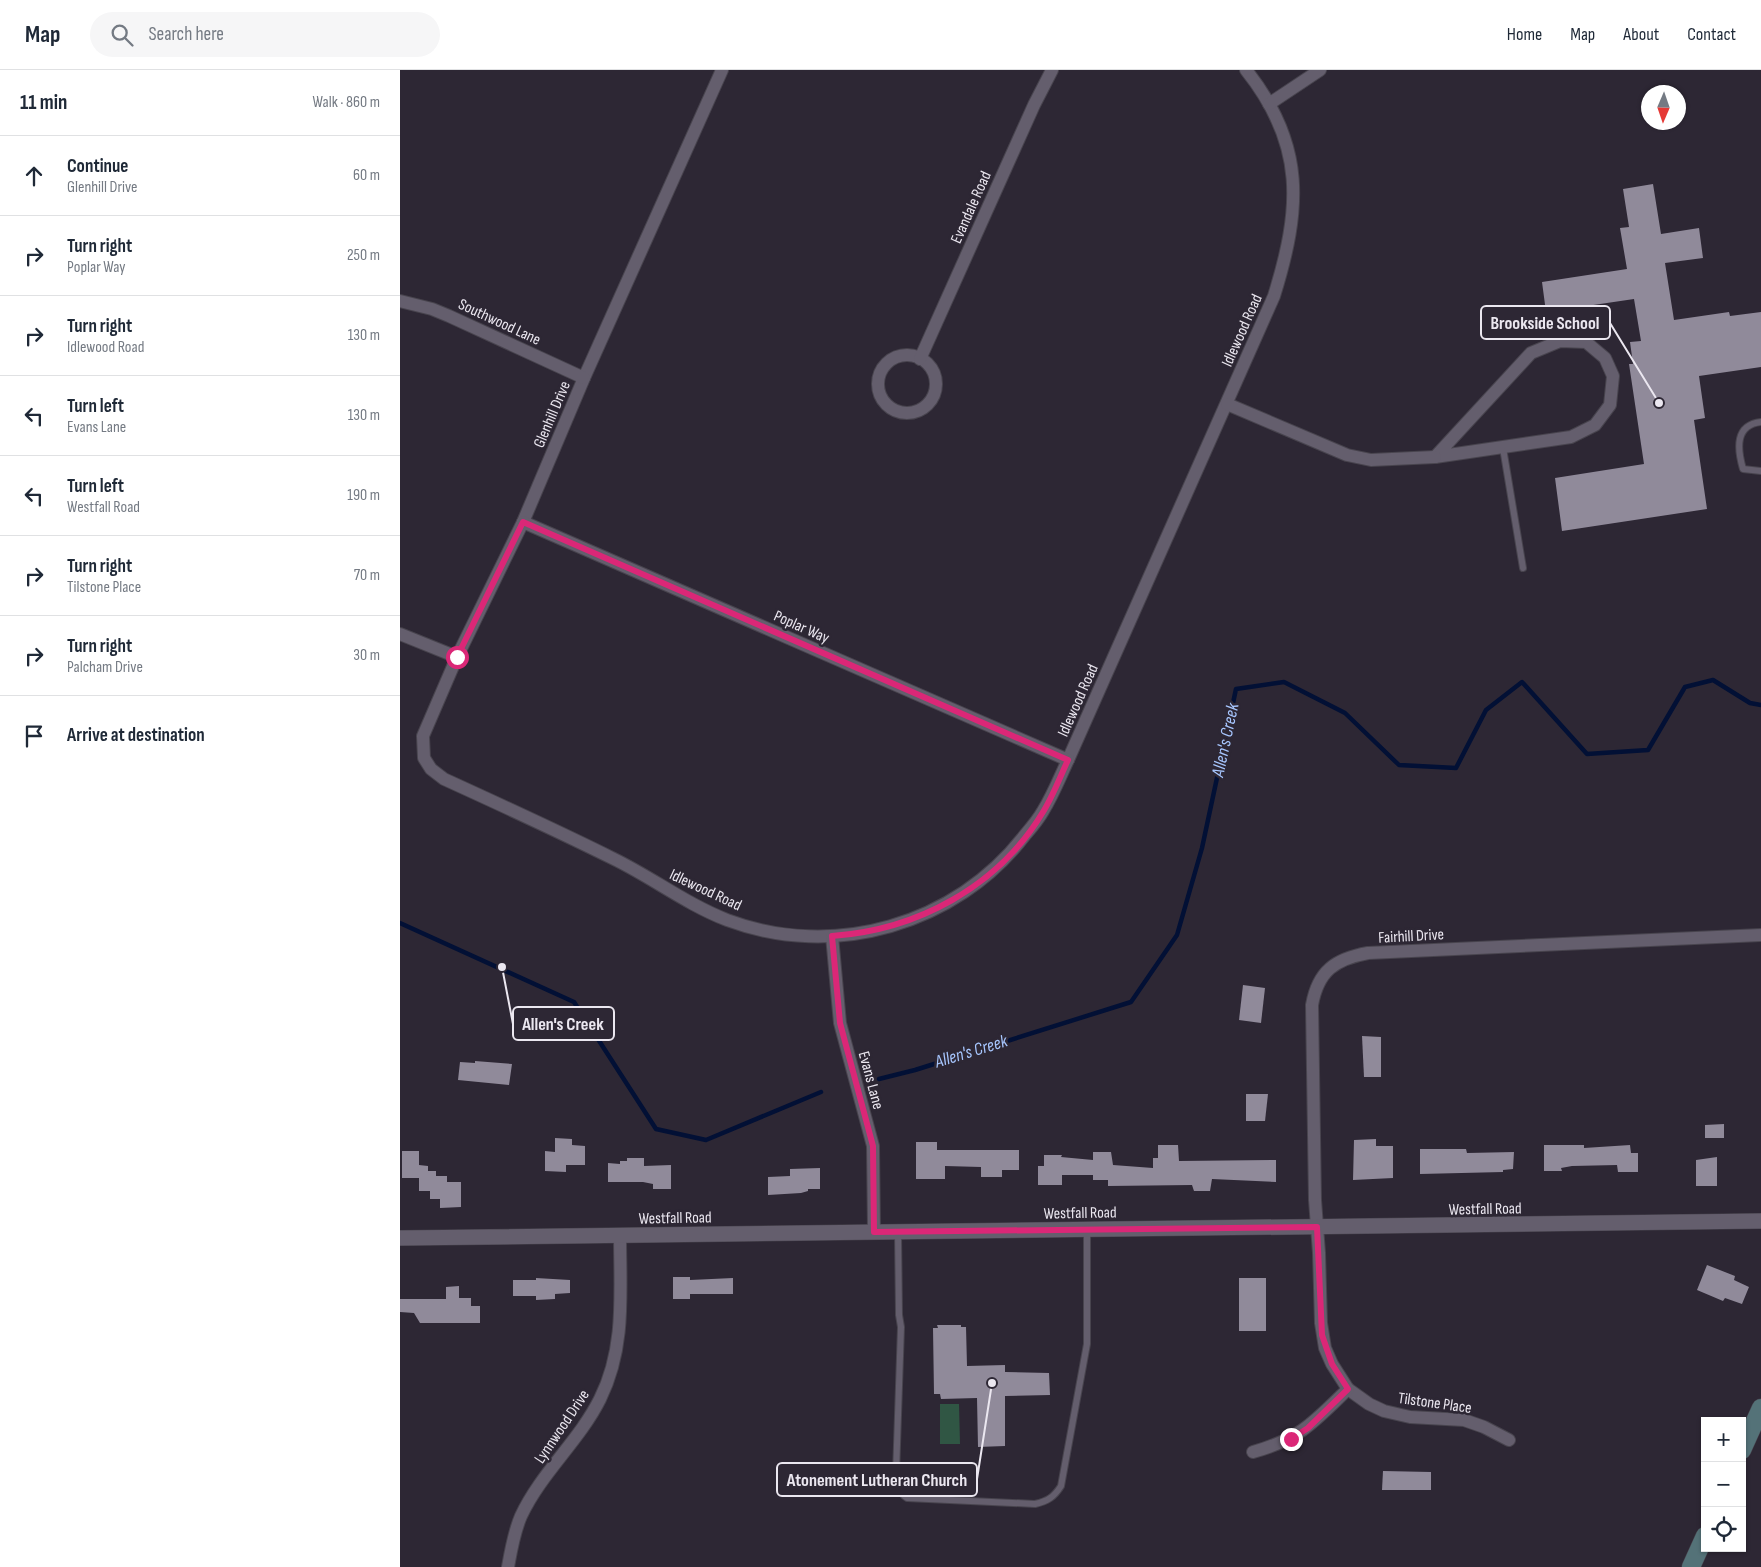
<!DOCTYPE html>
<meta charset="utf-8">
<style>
body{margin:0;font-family:"Sofia Sans Condensed",sans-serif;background:#f6f6f7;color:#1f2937}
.controls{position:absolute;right:15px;bottom:15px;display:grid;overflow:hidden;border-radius:0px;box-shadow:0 1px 4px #0004}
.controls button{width:45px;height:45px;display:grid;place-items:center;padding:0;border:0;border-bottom:1px solid #e0e1e3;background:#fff;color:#1f2937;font:25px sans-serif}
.compass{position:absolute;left:1241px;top:15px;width:45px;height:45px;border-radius:50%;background:#fff;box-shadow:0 1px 4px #0004;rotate:182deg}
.stop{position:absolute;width:15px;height:15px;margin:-11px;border:4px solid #db2777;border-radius:50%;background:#fff}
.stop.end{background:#db2777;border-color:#fff;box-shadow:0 1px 5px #0008}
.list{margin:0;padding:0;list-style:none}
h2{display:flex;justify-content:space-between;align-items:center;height:65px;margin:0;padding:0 20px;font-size:21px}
h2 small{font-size:16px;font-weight:400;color:#747a83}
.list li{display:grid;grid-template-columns:32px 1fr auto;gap:15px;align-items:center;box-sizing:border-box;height:80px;padding:0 20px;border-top:1px solid #e0e1e3}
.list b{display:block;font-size:19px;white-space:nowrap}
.list p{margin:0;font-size:16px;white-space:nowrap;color:#747a83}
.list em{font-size:16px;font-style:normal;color:#747a83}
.icon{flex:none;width:28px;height:28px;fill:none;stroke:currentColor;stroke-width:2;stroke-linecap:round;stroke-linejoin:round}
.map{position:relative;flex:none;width:1361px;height:1497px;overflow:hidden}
header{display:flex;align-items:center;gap:30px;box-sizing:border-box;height:70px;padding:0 25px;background:#fff;border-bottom:1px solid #e0e1e3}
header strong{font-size:24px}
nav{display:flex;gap:28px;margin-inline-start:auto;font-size:18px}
.search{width:350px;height:45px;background:#f6f6f7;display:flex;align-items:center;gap:12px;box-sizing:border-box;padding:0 18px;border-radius:28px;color:#747a83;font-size:19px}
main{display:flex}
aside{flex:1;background:#fff}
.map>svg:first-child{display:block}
.green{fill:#305644}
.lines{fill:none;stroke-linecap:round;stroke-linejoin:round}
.stream{stroke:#021035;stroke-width:4.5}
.building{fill:#908a9a}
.service-casing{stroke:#48444e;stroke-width:8}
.minor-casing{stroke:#48444e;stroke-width:14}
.tertiary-casing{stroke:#48444e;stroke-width:16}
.secondary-casing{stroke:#48444e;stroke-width:19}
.service{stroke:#645e6d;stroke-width:6}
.minor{stroke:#645e6d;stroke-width:12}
.tertiary{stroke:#645e6d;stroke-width:15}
.secondary{stroke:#547278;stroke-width:18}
.route{stroke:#db2777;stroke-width:6}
.labels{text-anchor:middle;stroke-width:5;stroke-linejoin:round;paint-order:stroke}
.street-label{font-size:16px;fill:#ebe7f0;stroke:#2d2734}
.water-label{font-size:18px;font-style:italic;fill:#a7c6fe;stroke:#2d2734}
.leader{fill:none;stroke:#ebe7f0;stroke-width:2}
.callout-dot{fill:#ebe7f0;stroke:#2d2734;stroke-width:2}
.callout{fill:#2d2734;stroke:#ebe7f0;stroke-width:2}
.callout-label{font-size:18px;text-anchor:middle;font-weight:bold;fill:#ebe7f0}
</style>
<header>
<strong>Map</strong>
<div class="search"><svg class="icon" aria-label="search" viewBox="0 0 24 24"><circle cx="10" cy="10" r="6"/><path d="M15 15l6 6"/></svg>Search here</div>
<nav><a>Home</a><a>Map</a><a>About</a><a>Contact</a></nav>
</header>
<main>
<aside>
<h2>11 min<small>Walk · 860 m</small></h2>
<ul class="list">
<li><svg class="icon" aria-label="ahead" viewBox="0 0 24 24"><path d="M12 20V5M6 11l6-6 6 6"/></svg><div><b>Continue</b><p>Glenhill Drive</p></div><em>60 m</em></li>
<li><svg class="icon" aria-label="right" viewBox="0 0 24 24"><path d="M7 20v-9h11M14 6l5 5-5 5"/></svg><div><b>Turn right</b><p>Poplar Way</p></div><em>250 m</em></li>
<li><svg class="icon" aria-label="right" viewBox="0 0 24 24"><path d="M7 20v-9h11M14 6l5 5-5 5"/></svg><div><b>Turn right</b><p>Idlewood Road</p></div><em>130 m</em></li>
<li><svg class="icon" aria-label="left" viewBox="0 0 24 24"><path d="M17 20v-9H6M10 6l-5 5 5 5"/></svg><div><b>Turn left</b><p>Evans Lane</p></div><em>130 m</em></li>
<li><svg class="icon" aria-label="left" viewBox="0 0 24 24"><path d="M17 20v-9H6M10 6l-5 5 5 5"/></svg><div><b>Turn left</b><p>Westfall Road</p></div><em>190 m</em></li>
<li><svg class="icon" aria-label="right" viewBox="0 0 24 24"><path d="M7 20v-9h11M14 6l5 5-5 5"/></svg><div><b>Turn right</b><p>Tilstone Place</p></div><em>70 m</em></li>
<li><svg class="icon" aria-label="right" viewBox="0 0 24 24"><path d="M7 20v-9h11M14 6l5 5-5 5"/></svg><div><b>Turn right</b><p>Palcham Drive</p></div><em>30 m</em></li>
<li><svg class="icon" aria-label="arrive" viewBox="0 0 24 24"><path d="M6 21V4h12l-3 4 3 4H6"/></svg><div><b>Arrive at destination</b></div></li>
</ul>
</aside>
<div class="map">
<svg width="1361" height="1497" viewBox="0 0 1361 1497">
<rect width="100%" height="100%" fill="#2d2734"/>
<path class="green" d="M540,1334H559L560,1374H540Z"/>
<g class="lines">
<g class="stream">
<path d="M0,853L174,932L256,1059L306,1070L421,1022"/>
<path d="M479,1009L515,1000L731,932L777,865L802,778L836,619L884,612L945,643L999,695L1056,698L1086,640L1122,612L1187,684L1248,680L1285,617L1313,610L1350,633L1361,635"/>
</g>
</g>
<g class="building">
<path d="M1253,114L1261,164L1299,158L1303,188L1265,193L1274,250L1329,242L1330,246L1361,242V297L1299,306L1305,348L1294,350L1307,439L1162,461L1155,408L1244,394L1229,294H1233L1230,272L1241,271L1234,229L1146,242L1142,212L1227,199L1220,158L1229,157L1223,119Z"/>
<path d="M843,915L865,918L861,953L839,950Z"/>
<path d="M962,966L981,967V1007H964Z"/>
<path d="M75,991L112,994L109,1015L58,1010L60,992L75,993Z"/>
<path d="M846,1024H868L865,1051H846Z"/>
<path d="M1324,1054V1068H1305V1055Z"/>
<path d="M155,1068L172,1069V1075L185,1076V1095H166V1102L145,1101V1081L155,1082Z"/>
<path d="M976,1069V1076H993V1108L953,1110L954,1070Z"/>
<path d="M516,1072H537V1080H619V1100H602V1107H581V1097L545,1096V1109H516Z"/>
<path d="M758,1075H778L779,1091L876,1090V1112L812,1109L810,1121H794L792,1115L708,1116V1110H693V1105H662V1115H638V1096H644V1085H662L661,1087L693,1090V1082H711L713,1095L753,1098V1088H758Z"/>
<path d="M1144,1075H1184V1078L1230,1075L1231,1083H1238V1102H1218L1217,1095L1172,1096L1161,1098L1162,1101H1144Z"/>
<path d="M1020,1079H1066L1067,1083L1114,1082L1113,1099L1103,1100V1102L1020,1104Z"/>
<path d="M2,1081H19V1095L28,1096V1101H36V1106H47V1112H61V1137L40,1138V1129H30V1121H19V1108H2Z"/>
<path d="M1317,1087V1116H1296V1090Z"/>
<path d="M227,1088H244V1096L271,1095V1119H253V1114L243,1112H208V1093L220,1094V1091H227Z"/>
<path d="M420,1098V1119H408V1121L401,1123L368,1125V1107L390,1106V1099Z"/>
<path d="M1307,1195L1335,1206L1334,1210L1349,1217L1342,1234L1325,1228L1323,1231L1297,1220Z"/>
<path d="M273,1207H290V1210L333,1208V1224H290V1229H273Z"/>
<path d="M136,1208L170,1210V1223L155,1224V1229L136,1230V1226H113V1210H136Z"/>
<rect x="839" y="1208" width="27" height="53"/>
<path d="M59,1216V1228H71V1236H80V1253H20L14,1243L0,1242V1229H46V1217Z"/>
<path d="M537,1255H561V1257H566L567,1296L605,1295V1302L649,1303L650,1325L605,1326V1376L578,1377L577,1328L541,1329L540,1324H534L533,1258H538Z"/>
<path d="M983,1401L1031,1402V1420H982Z"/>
</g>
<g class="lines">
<defs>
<g id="service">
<path d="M1361,352C1335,355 1337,378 1343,399L1361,401"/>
<path d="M1103,378L1123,498"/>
<path d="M498,1162L499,1245L501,1257L496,1404C497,1415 498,1422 507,1428L635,1434C648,1431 654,1427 661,1416L687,1274V1160"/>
</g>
<g id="minor">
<path d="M322,0L184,308L123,452L57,587L23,666L24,688L31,699L44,709C101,735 158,761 214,789C253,808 286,834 327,850C434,890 556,855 625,765C631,758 638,750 643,741C653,725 660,707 668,690L874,226C901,139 906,75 846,0"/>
<path d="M869,34L920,0"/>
<path d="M0,231L32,239L49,246L184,308"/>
<path d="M1160,271L1186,272L1205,288L1213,306L1210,335L1195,355L1171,367L1035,387L1131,283Z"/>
<circle cx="507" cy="314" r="29"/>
<path d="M520,289L634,35L652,0"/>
<path d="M827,334L947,385L971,390L1035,387"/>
<path d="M123,452L668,690"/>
<path d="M0,564L57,587"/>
<path d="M432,866L440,953L473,1076L474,1162"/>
<path d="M1109,1370L1084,1357L1064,1350L1010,1347L984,1341L969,1334L948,1319L932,1294L925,1278L921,1253L919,1183L915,1130L912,935C918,901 935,889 968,883L1361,865"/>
<path d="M853,1382C900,1369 914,1352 948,1319"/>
<path d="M108,1497C111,1480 114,1462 121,1446C141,1403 179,1371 200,1329C226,1277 220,1222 220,1165"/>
</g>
<path id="tertiary" d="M0,1168L1361,1151"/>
<g id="secondary">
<path d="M1342,1380L1361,1338"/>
<path d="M1291,1497L1305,1466"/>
</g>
</defs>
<use href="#service" class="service-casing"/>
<use href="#minor" class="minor-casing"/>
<use href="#tertiary" class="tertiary-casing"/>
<use href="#secondary" class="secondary-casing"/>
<use href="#service" class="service"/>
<use href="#minor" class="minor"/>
<use href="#tertiary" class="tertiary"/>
<use href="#secondary" class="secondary"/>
</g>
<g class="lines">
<path class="route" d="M57,587L123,452L668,690C660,707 653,726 643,742C598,817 517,860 432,866L440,953L473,1076L474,1162L917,1157L922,1265L932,1294L948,1319L908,1358L891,1369"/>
</g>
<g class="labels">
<g class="street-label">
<text transform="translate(570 137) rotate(-66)" y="6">Evandale Road</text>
<text transform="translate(100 251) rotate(25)" y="6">Southwood Lane</text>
<text transform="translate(841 260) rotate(-66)" y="6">Idlewood Road</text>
<text transform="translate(151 344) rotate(-67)" y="6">Glenhill Drive</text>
<text transform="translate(402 556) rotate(24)" y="6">Poplar Way</text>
<text transform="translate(677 630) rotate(-66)" y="6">Idlewood Road</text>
<text transform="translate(306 819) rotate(25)" y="6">Idlewood Road</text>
<text transform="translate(1011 865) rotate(-3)" y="6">Fairhill Drive</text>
<text transform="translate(472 1010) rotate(75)" y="6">Evans Lane</text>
<text transform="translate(1085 1138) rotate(-1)" y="6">Westfall Road</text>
<text transform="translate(680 1142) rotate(-1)" y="6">Westfall Road</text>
<text transform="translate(275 1147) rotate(-1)" y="6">Westfall Road</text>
<text transform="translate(1035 1332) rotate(8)" y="6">Tilstone Place</text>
<text transform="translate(161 1356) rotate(-56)" y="6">Lynnwood Drive</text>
</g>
<g class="water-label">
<text transform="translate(825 670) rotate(-78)" y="6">Allen's Creek</text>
<text transform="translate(571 981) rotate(-17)" y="6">Allen's Creek</text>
</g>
</g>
<path class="leader" d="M1259 333L1210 253M102 897L113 954M592 1313L577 1409"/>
<g class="callout-dot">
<circle cx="1259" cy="333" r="5"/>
<circle cx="102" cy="897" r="5"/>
<circle cx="592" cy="1313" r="5"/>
</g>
<g class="callout">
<rect x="1081" y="236" width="129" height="33" rx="5"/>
<rect x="113" y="937" width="101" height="33" rx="5"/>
<rect x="377" y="1393" width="200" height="33" rx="5"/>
</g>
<g class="callout-label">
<text x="1145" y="259">Brookside School</text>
<text x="163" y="960">Allen's Creek</text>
<text x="477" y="1416">Atonement Lutheran Church</text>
</g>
</svg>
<div class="controls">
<button>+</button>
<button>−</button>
<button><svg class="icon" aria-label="locate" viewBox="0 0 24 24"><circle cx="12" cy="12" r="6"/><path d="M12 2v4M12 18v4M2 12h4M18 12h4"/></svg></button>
</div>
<svg class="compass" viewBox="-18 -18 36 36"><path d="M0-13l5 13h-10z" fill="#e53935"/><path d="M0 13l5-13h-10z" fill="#747a83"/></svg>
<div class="stop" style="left:57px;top:587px"></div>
<div class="stop end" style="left:891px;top:1369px"></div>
</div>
</main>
